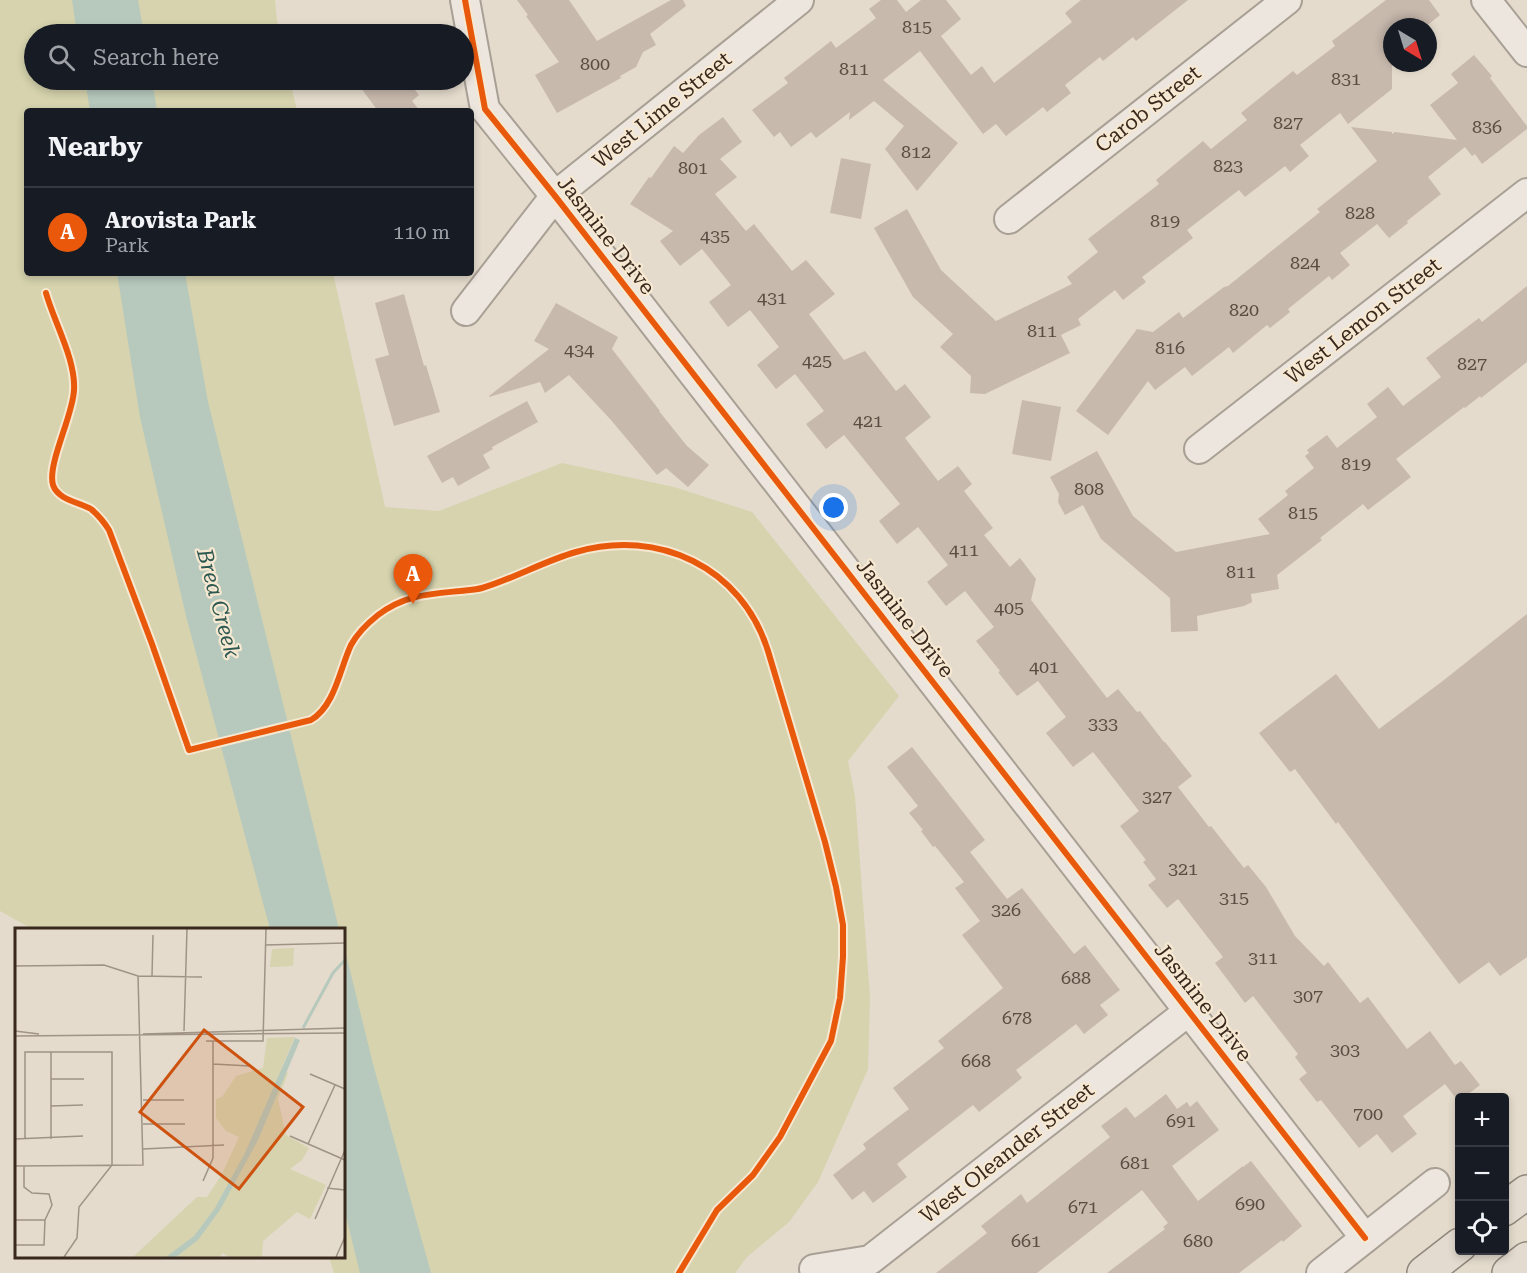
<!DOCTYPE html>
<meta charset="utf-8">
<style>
body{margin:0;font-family:"Roboto Serif",serif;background:#242831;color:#f1f3f6}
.controls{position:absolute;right:18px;bottom:18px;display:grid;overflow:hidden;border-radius:6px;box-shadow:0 3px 9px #0003}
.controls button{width:54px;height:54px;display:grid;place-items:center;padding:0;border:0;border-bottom:2px solid #363941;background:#171b24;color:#f1f3f6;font:30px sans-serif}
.compass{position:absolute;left:1383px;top:18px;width:54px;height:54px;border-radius:50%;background:#171b24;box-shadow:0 3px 9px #0003;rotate:142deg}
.you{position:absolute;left:834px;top:508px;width:21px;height:21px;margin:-15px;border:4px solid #fff;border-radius:50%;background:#1a73e8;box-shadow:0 0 0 9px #1a73e833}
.badge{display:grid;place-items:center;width:39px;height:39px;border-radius:50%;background:#ea580c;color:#fff;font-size:20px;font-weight:700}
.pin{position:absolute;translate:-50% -50px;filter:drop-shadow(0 2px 3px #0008)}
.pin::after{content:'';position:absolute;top:32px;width:21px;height:18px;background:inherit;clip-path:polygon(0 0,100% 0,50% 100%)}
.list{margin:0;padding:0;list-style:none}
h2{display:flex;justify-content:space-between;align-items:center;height:78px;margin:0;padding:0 24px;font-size:26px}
h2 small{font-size:20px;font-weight:400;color:#9ea1a6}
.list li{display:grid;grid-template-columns:39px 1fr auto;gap:18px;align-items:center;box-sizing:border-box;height:90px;padding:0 24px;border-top:2px solid #363941}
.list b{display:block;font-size:22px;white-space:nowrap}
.list p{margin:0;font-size:20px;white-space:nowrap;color:#9ea1a6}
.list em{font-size:20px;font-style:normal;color:#9ea1a6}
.icon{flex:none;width:33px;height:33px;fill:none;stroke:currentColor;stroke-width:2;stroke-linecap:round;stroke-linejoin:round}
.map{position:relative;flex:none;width:1527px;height:1273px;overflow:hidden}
.search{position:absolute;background:#171b24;box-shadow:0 3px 9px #0003;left:24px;top:24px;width:450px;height:66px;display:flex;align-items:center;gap:15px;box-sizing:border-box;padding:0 21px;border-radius:33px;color:#9ea1a6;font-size:22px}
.panel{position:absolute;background:#171b24;box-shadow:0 3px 9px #0003;left:24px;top:108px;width:450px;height:168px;border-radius:6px}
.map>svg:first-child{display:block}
.green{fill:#d6d3ae}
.water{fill:#b7c9bd}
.building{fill:#c8b9ad}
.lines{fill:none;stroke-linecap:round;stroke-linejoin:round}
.street-casing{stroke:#a9a095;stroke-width:32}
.primary-casing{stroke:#8f867c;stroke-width:36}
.street{stroke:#ece6de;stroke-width:28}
.primary{stroke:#e3dbcf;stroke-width:33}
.cycleway-casing{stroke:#f6e8d1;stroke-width:10}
.cycleway{stroke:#e8590c;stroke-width:6}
.labels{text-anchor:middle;stroke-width:4.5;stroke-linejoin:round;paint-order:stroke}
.number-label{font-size:18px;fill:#5c4c41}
.street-label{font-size:21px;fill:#38281d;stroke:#f6e8d1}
.water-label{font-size:22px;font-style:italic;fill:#2c5851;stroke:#f6e8d1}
.inset-river{fill:none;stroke:#b7c9bd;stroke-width:3}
.inset-road{fill:none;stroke:#9f9386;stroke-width:1.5}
.view{fill:#ce520f;fill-opacity:0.15;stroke:#ce520f;stroke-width:3}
.inset-edge{fill:none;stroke:#38281d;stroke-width:3}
</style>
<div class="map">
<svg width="1527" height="1273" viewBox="0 0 1527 1273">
<rect width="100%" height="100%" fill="#e4dbcc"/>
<path class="green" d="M0,0H275L277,20L280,34H34V80H290L297,111H27V273H333L385,507L439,511L562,463L674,487L752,512L899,696L848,761L855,796L870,997L868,1069L818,1182L789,1222L747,1257L735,1273H334L329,1257L344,1256V930L32,929L0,911Z"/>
<g class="water">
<path d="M72,0H138L144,34H77Z"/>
<path d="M85,80H152L157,111H90Z"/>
<path d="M117,273H185L208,402L339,929H270L186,616L140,417Z"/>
<path d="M344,946L373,1064L431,1273H360L344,1208Z"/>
</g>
<g class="building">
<path d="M517,0H569L597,41L671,0H683L686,6L650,34L656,45L643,52L636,67L620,76L621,78L557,113L535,75L559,62L526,16L528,15Z"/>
<path d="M881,0H897L906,12L921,0H946L961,19L941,36L971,75L982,66L994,83L1072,22L1065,13L1081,0H1188L1136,41L1133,37L1103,61L1100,57L1065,85L1071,93L1047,112L1043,107L1006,136L996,124L983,134L920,51L883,80L958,143L917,191L885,149L904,126L874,101L849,120L850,112L816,138L811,132L791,147L780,132L774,137L752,110L788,83L784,78L831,41L836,48L876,18L869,9Z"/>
<path d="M1386,0H1429L1440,15L1425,27H1392V89L1348,124L1340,113L1300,145L1309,156L1290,172L1285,166L1245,197L1239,190L1187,230L1193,238L1142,277L1146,282L1123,300L1115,290L1078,319L1081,325L1061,335L1070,353L985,394L970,393L971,376L940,347L953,334L913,297L874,228L907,209L941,270L996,321L1072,284L1067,277L1098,252L1088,239L1159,184L1156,180L1203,141L1211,149L1247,120L1241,113L1293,71L1297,75L1335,46L1332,41Z"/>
<path d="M1474,55L1492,76L1490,78L1527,126V129L1482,164L1475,154L1472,156L1465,147L1428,177L1441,194L1407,221L1408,223L1389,238L1377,224L1340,253L1350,265L1332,280L1329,276L1288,309L1290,312L1270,328L1267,325L1233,353L1229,347L1192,376L1185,367L1155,390L1148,381L1108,435L1076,411L1137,329L1153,332L1179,312L1183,318L1224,287L1228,286L1320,212L1317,209L1377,161L1351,127L1392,132V134L1395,132L1457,140L1430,105L1458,83L1451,74Z"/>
<path d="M371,80H407L419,95L412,101L420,111H378L361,88Z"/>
<path d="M723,117L742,142L720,159L737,177L715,194L746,231L754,224L792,271L806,260L835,294L809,314L844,360L865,351L896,391L905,384L931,417L905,438L938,481L958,466L972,484L964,491L993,528L984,535L1010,567L1020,558L1036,579L1031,600L1107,698L1118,689L1137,712L1140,711L1164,742H1165L1192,776L1178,787L1209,827L1211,826L1244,868L1248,865L1266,887L1295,936L1324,966L1328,962L1360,1003L1368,997L1407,1049L1430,1031L1455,1065L1461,1061L1480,1085L1463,1098H1460L1458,1101L1445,1084L1403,1116L1417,1134L1392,1153L1377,1134L1359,1148L1321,1100L1317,1102L1299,1079L1307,1073L1295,1057L1298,1054L1253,996L1245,1003L1215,963L1223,957L1178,899L1167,908L1148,885L1156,879L1143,862L1146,860L1120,826L1139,811L1093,752L1073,767L1046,733L1066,717L1038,681L1017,696L998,672L1000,671L976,641L994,627L965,591L946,606L927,582L948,565L918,527L897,544L879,521L900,504L844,435L826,449L806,424L824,411L795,374L776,389L757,365L779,347L750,310L728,327L709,302L731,285L702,249L680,266L660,241L673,231L630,204L649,177L651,178L674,146L683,153L699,135Z"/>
<path d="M841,158L871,164L861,219L830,213Z"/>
<path d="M1527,286V362L1481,398L1480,396L1465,408L1464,407L1396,459L1411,477L1368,510L1363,504L1320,538L1322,540L1277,575L1279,589L1251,594L1252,602L1244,606L1197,616L1198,631L1171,632L1170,598L1101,539L1083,505L1065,515L1058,502L1059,494L1050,477L1097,451L1133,516L1176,552L1270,534L1258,519L1288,495L1285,491L1314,468L1305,456L1309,453L1307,450L1327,435L1337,448L1377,417L1367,404L1388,387L1403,406L1441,377L1426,358L1479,318L1482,322Z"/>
<path d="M404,294L424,366L426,365L440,412L394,426L375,359L389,355L375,303Z"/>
<path d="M556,303L618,337L612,349L660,411H659L687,446L709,465L688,487L666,468L657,475L611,420L569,375L545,393L540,382L489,397V396L549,349L534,341Z"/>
<path d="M1022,400L1061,407L1051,461L1012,454Z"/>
<path d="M527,401L538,422L492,447L493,449L483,455L490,468L458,486L453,477L442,483L427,456Z"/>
<path d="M1527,614V957L1500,976L1489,962L1459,984L1338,822L1336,824L1295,769L1290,772L1259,733L1336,674L1379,729L1444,680Z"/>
<path d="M912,747L985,840L970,852L1007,899L1022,888L1074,954L1085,945L1120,990L1100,1005L1108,1015L1084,1034L1076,1024L1016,1070L1022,1078L979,1112L973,1105L897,1164L907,1177L873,1203L864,1191L852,1200L833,1175L866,1149L863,1144L909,1109L893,1088L944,1048L938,1041L1003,988L962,935L980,921L955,888L964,882L935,846L933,847L921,831L923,830L909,813L918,806L887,767Z"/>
<path d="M1166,1094L1177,1109L1187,1102L1190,1107L1197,1101L1219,1130L1172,1166L1198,1201L1243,1166V1167L1251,1161L1302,1226L1283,1242L1282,1240L1239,1273H1107L1165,1229L1163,1227L1168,1223L1142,1190L1037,1273H936L987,1233L981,1226L1021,1194L1027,1203L1110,1137L1101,1126L1126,1107L1135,1118Z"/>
</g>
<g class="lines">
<defs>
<g id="street">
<path d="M465,0L485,109L555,196L1365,1238"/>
<path d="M1486,0L1527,52"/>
<path d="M1009,219L1287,0"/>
<path d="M466,311L555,196L799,0"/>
<path d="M1199,449L1527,193"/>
<path d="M814,1269L870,1260L1189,1011"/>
<path d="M1321,1273L1435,1183"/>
</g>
<g id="primary">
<path d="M1504,1209L1527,1192"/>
<path d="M1424,1273L1460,1245"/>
<path d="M1509,1273L1527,1259"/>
</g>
</defs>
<use href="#street" class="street-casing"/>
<use href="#primary" class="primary-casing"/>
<use href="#street" class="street"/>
<use href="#primary" class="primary"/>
<defs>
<g id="cycleway">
<path d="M465,0L485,109L555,196L1365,1238"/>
<path d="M46,293C54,322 76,360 74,390C73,416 47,464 53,485C58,500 79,502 91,509C98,515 104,522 109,530L152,644L189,750L311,720C335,706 340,668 351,645C357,634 368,623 378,615C404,595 429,594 460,591C467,590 475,590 482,588C513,579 544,561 576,552C658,528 742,567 768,651L825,842L836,887L843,925V957L840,998L831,1041L780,1137L753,1175L717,1210L679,1273"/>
</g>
</defs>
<use href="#cycleway" class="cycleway-casing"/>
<use href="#cycleway" class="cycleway"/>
</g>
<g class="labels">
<g class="number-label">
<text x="917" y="33">815</text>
<text x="595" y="70">800</text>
<text x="854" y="75">811</text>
<text x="1346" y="85">831</text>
<text x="1288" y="129">827</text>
<text x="1487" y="133">836</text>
<text x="916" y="158">812</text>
<text x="1228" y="172">823</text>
<text x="693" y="174">801</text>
<text x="1360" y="219">828</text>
<text x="1165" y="227">819</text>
<text x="715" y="242">435</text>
<text x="1305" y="269">824</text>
<text x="772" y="304">431</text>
<text x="1244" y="316">820</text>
<text x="1042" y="337">811</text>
<text x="1170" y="354">816</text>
<text x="579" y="356">434</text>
<text x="817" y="367">425</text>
<text x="1472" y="370">827</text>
<text x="868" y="427">421</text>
<text x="1356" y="470">819</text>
<text x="1089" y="495">808</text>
<text x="1303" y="519">815</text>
<text x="964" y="556">411</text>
<text x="1241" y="578">811</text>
<text x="1009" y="614">405</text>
<text x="1044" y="673">401</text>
<text x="1103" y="730">333</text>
<text x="1157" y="803">327</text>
<text x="1183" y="875">321</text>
<text x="1234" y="904">315</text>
<text x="1006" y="916">326</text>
<text x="1263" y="964">311</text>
<text x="1076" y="984">688</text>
<text x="1308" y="1002">307</text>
<text x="1017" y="1024">678</text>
<text x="1345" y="1056">303</text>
<text x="976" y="1067">668</text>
<text x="1368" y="1120">700</text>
<text x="1181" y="1127">691</text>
<text x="1135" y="1169">681</text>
<text x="1250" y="1210">690</text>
<text x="1083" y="1213">671</text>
<text x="1026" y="1247">661</text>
<text x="1198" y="1247">680</text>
</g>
<g class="street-label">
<text transform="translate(1148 109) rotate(-38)" y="7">Carob Street</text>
<text transform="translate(662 110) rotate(-39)" y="7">West Lime Street</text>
<text transform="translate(606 235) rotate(52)" y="7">Jasmine Drive</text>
<text transform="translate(1363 321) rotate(-38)" y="7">West Lemon Street</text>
<text transform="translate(905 618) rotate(52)" y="7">Jasmine Drive</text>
<text transform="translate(1203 1002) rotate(52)" y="7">Jasmine Drive</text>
<text transform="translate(1007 1153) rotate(-38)" y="7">West Oleander Street</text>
</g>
<g class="water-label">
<text transform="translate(219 603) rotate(75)" y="8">Brea Creek</text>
</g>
</g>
<g transform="translate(15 928)">
<rect width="330" height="330" fill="#e4dbcc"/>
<path d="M279,20L278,38L255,39L257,21ZM280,109L266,141L273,145L263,171L271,207L294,220L287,232L275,241L311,257L295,291L282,284L248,313L247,329H214L208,325L204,329H118L182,269H192L207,246L224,209L211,203L201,190V171L207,169L221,148L248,140L252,110Z" fill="#d6d3ae"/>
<path d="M280,110L285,112L243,212L205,282L183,312L161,329H151L179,308L200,280L230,225Z" fill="#b7c9bd"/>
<path class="inset-river" d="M288,100L318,45L330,32"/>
<path class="inset-road" d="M250,17L330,15M0,38L89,37L123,48L187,49M137,48L138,7M0,103L24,106M169,103L172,1M128,106L330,100M0,108L330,105M191,113H248L251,1M198,136L235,138M295,146L330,161M36,151H69M128,172H169M36,178L68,177M128,196H170M275,208L330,232M0,211L68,208M10,211V124H97V237L64,279L62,310L49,329M36,211V124M293,216L320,157M128,221L209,217M0,238L128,237L123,48M188,253L198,230V113M312,260L330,262M300,291L330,222M0,292H30M0,317H29L30,292L37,277L34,266L17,265L9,259V238M321,329L330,309"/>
<path class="view" d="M189,102L288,179L224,261L125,184Z"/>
<rect width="330" height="330" class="inset-edge"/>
</g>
</svg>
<div class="controls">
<button>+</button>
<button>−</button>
<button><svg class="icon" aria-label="locate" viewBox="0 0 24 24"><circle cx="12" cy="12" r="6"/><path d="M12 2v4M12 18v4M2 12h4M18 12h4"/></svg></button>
</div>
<svg class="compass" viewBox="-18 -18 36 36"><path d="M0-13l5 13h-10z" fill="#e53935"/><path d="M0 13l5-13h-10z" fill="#9ea1a6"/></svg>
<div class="you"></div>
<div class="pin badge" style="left:413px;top:604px">A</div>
<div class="search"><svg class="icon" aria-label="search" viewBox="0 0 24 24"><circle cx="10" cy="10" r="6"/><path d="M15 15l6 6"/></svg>Search here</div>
<section class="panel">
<h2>Nearby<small></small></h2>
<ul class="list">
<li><span class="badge">A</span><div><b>Arovista Park</b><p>Park</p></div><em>110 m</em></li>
</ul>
</section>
</div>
